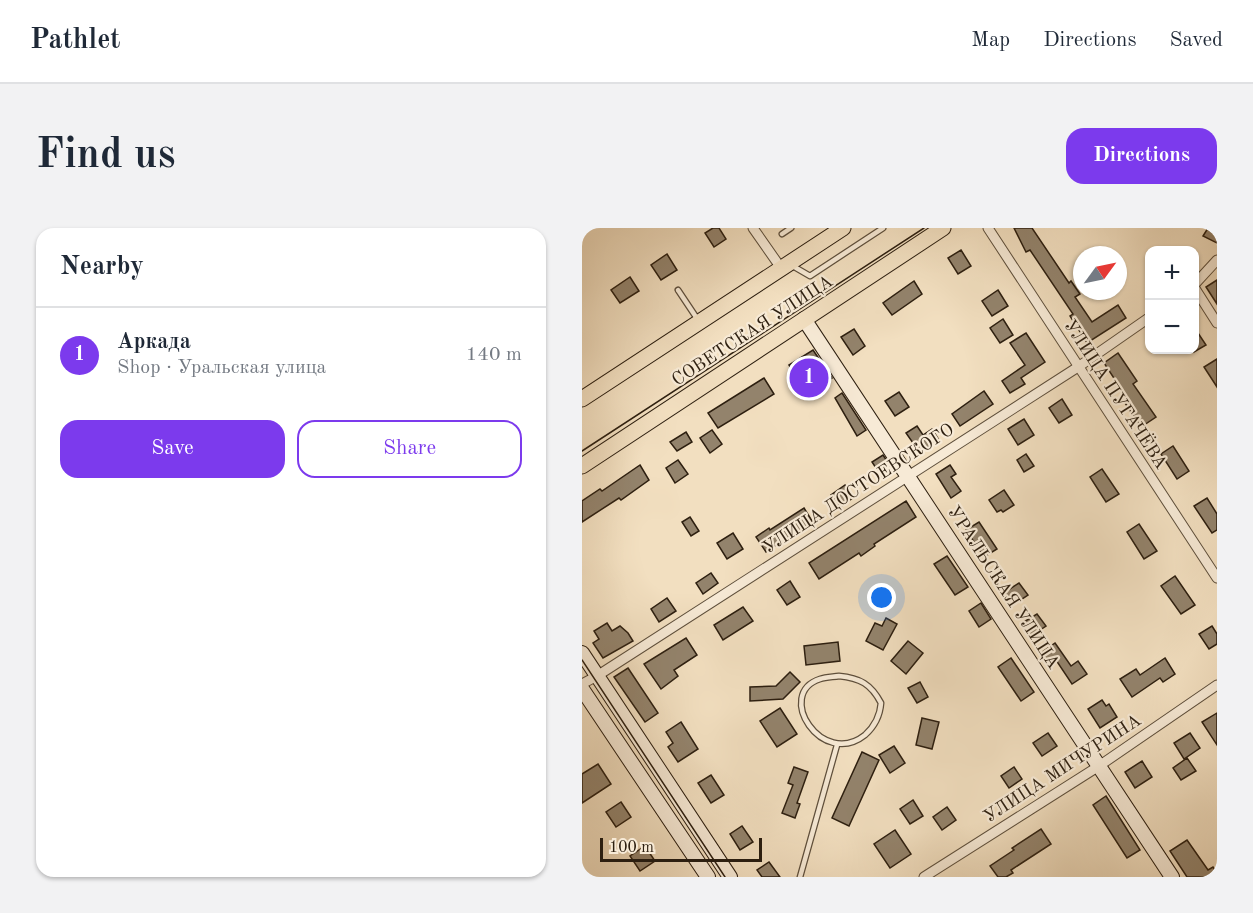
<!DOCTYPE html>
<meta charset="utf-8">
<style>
body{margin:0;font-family:"Old Standard TT",serif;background:#f2f2f3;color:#1f2937}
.controls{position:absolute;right:18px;top:18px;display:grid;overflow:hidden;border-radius:12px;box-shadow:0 2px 4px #0004}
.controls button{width:54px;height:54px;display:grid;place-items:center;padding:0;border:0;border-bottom:2px solid #e0e1e3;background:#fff;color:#1f2937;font:30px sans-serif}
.compass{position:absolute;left:491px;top:18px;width:54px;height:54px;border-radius:50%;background:#fff;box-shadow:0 2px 4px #0004;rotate:57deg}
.scale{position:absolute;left:18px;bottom:15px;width:162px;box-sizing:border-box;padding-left:6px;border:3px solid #2d1f10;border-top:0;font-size:16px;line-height:21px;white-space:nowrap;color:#2d1f10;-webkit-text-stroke:4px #f7ead6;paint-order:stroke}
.you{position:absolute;left:300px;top:370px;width:21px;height:21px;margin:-15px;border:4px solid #fff;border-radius:50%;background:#1a73e8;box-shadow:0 0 0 9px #1a73e833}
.badge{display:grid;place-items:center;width:39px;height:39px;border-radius:50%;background:#7c3aed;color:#fff;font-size:20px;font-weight:700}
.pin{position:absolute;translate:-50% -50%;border:3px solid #fff;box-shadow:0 2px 6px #0006}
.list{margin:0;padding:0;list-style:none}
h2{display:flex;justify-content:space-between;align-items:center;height:78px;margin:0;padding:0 24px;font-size:26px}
h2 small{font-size:20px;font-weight:400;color:#747a83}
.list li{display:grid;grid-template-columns:39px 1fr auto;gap:18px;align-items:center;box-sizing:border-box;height:96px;padding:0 24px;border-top:2px solid #e0e1e3}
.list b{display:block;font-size:22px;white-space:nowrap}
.list p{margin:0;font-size:20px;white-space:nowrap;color:#747a83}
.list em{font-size:20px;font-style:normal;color:#747a83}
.actions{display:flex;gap:12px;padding:18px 24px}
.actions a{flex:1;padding:14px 0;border:2px solid #7c3aed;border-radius:18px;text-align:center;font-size:21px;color:#7c3aed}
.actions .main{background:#7c3aed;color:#fff}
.map{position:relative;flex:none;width:635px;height:649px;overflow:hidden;border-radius:18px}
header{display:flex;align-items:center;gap:36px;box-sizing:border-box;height:84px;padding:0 30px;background:#fff;border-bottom:2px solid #e0e1e3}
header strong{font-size:28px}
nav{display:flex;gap:33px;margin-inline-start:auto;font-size:21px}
.intro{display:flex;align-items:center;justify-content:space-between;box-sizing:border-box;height:144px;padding:0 36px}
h1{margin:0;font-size:42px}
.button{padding:15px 27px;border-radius:18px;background:#7c3aed;color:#fff;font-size:21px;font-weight:700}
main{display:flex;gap:36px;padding:0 36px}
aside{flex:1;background:#fff;border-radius:18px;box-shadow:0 2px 4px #0004}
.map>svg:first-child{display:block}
.building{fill:#93836c;stroke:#2d1f10;stroke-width:1.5}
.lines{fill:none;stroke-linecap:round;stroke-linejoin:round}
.lane-casing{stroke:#5e4f3c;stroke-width:7}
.street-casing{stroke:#5e4f3c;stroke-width:11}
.secondary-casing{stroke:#2d1f10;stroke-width:16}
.primary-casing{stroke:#2d1f10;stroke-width:17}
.lane{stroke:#f7ead6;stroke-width:4.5}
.street{stroke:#f7ead6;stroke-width:9}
.secondary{stroke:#f7ead6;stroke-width:14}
.primary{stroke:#f2dfc0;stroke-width:15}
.tram{stroke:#2d1f10;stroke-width:1.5}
.labels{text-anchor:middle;stroke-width:4.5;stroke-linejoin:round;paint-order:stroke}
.street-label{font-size:18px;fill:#2d1f10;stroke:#f7ead6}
</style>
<header>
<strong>Pathlet</strong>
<nav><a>Map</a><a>Directions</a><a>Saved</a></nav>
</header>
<div class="intro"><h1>Find us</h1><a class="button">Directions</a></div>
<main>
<aside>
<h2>Nearby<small></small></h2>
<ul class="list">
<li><span class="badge">1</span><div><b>Аркада</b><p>Shop · Уральская улица</p></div><em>140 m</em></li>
</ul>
<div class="actions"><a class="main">Save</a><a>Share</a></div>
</aside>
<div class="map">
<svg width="635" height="649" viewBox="0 0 635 649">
<rect width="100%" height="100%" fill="#f2dfc0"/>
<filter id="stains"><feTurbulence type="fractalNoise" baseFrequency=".00333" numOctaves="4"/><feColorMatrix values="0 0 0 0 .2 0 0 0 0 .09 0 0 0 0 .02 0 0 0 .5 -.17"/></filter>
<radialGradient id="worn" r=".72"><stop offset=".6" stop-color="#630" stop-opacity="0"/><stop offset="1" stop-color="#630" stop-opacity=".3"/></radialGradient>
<g class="building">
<path d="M131,0H137L144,11L132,19L123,5Z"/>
<path d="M432,0H450L487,55L489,53L498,66L493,69L510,94L536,77L544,90L505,115L488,88L491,86L448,22L444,24Z"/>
<path d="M626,0H635V15L621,8Z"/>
<path d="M379,22L389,38L376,46L366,30Z"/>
<path d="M85,26L95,42L79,52L69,37Z"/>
<path d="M48,49L57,63L38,75L29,62Z"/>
<path d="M635,52V76L624,59Z"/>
<path d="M332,53L340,66L310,87L301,75Z"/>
<path d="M416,62L426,78L410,88L400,73Z"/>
<path d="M421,91L431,107L418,115L408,100Z"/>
<path d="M612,99L624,117L612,124Z"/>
<path d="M272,101L283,118L271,127L259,109Z"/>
<path d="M444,105L463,134L439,150L443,156L428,165L420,153L443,137L428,115Z"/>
<path d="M231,122L250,150L229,163L217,145L213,147L207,137Z"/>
<path d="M536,125L555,153L551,156L574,189L559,199L541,172L545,170L522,135Z"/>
<path d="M635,131V159L622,139Z"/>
<path d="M182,150L192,166L136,200L126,185Z"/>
<path d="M402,163L411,176L378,198L370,186Z"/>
<path d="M317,164L327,179L313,188L303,173Z"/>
<path d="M260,165L284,202L275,208L253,170Z"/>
<path d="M480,171L490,187L477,195L467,180Z"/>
<path d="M442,191L452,207L436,217L426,201Z"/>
<path d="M335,198L341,207L350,201L357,212L338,225L324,205Z"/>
<path d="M130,202L140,216L128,225L118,210Z"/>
<path d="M104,204L110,214L95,223L88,214Z"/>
<path d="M591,218L607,243L595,251L579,226Z"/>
<path d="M444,226L452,238L442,244L435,232Z"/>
<path d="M301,227L311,242L300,249L290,234Z"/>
<path d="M96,232L106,246L93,255L84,240Z"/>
<path d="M58,237L67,252L39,272L37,270L0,294V273L18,261L20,263Z"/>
<path d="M368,237L374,246L369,249L379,263L369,270L354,246Z"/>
<path d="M520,241L537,266L524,274L508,249Z"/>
<path d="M263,257L272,269L258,279L249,267Z"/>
<path d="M422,262L432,277L421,284L419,282L415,284L407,272Z"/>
<path d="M625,270L635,286V302L630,305L612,278Z"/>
<path d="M324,273L334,289L292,316L293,318L279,328L277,325L237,351L227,335Z"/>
<path d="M222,280L232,296L205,313L203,311L184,324L174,309L187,300L188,302Z"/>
<path d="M108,289L117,303L109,308L100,294Z"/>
<path d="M397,294L415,321L402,329L384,302Z"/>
<path d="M557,296L575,323L562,331L545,304Z"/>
<path d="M151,305L161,321L145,331L135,315Z"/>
<path d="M365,328L386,359L373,367L352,336Z"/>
<path d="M129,345L136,355L121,366L114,355Z"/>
<path d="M593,348L613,377L599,386L579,358Z"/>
<path d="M208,353L218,369L205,377L195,362Z"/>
<path d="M437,355L446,367L431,377L423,364Z"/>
<path d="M85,370L94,383L77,394L69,381Z"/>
<path d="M399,375L409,391L397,399L387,383Z"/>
<path d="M161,379L171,393L141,412L132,397Z"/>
<path d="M455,386L464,398L449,408L440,395Z"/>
<path d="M304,390L315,396L301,422L284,413L293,395L300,398Z"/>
<path d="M25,395L30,403L38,398L46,405L51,413L21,430L11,415L17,411L12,403Z"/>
<path d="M630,398L635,406V416L627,421L617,406Z"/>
<path d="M104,410L115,427L92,442L96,448L79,461L62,436Z"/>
<path d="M326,413L341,425L324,446L309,433Z"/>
<path d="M256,414L258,433L224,437L222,418Z"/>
<path d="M473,415L489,438L496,433L505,446L490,456L474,432L467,437L459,425Z"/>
<path d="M429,430L452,464L439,473L416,439Z"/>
<path d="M583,430L593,446L581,454L578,450L550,469L538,451L554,441L558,447Z"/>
<path d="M46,440L76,485L63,494L32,449Z"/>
<path d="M208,444L218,454L201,471L168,473V459L194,458Z"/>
<path d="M338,454L346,469L335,475L326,460Z"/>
<path d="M520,472L524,478L527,476L535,489L518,500L506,481Z"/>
<path d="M198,480L215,506L195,519L178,493Z"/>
<path d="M635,485V517L620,494Z"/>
<path d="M340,490L357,494L350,521L334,517Z"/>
<path d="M99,494L116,521L96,534L86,519L91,515L84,504Z"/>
<path d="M466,505L475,518L460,528L451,515Z"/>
<path d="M608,505L618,520L602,531L592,515Z"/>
<path d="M312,518L323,535L308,545L297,527Z"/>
<path d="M280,524L297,532L267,598L250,590Z"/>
<path d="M605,530L614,543L599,552L591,540Z"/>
<path d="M560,533L570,549L553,560L543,544Z"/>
<path d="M16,536L29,556L0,575V546Z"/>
<path d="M212,539L226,544L215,575L218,576L213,590L200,585L211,557L206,555Z"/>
<path d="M432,539L440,551L427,560L419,548Z"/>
<path d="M129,547L142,567L129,575L116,555Z"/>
<path d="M524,568L558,622L545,630L511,577Z"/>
<path d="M331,572L341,588L328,596L318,581Z"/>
<path d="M39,574L49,589L34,599L24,584Z"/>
<path d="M365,579L374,592L360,602L351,589Z"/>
<path d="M160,598L171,614L158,622L148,606Z"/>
<path d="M459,601L469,616L429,642L431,645L424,649H416L408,638L432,622L430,620Z"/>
<path d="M313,602L329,626L308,640L292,616Z"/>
<path d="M605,612L626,642L631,639L635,645V649H605L588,623Z"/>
<path d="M63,618L73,633L58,643L48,628Z"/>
<path d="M187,634L198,649H180L175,642Z"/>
</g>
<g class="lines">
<defs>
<g id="lane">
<path d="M200,6L209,0"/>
<path d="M209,37L228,48L301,0"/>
<path d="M96,62L116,92"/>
<path d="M257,448C278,450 289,456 299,475C298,488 293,498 283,507C240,541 192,466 238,451C244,449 251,449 257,448Z"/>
<path d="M218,649L255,517"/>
</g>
<g id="street">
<path d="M171,0L199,40"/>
<path d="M406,0L635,350"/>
<path d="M612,57L635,32"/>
<path d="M612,59L635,95"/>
<path d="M0,456L15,448L496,139L568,89"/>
<path d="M342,649L517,538L635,457"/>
</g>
<g id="secondary">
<path d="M222,91L590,649"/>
<path d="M0,425L148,649"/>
<path d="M0,461L126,649"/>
</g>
<g id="primary">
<path d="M0,171L261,0"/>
<path d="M0,238L361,0"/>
</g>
</defs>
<use href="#lane" class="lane-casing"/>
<use href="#street" class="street-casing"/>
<use href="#secondary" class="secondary-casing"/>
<use href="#primary" class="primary-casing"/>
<use href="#lane" class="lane"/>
<use href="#street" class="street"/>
<use href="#secondary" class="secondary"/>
<use href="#primary" class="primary"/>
<g class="tram">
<path d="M0,223L342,0"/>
<path d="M0,432L143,649"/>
</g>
</g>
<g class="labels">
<g class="street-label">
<text transform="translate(170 102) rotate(-33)" y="6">СОВЕТСКАЯ УЛИЦА</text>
<text transform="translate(534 166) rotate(57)" y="6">УЛИЦА ПУГАЧЁВА</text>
<text transform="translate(276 260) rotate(-33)" y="6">УЛИЦА ДОСТОЕВСКОГО</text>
<text transform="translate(422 359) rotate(57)" y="6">УРАЛЬСКАЯ УЛИЦА</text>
<text transform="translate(480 540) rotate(-33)" y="6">УЛИЦА МИЧУРИНА</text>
</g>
</g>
<rect width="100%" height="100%" filter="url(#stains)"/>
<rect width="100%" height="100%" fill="url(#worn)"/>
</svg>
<div class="controls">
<button>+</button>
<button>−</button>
</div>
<svg class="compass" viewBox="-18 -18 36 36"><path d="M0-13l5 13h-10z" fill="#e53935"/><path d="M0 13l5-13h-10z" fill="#747a83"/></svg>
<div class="scale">100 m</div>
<div class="you"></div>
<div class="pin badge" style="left:227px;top:150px">1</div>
</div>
</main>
